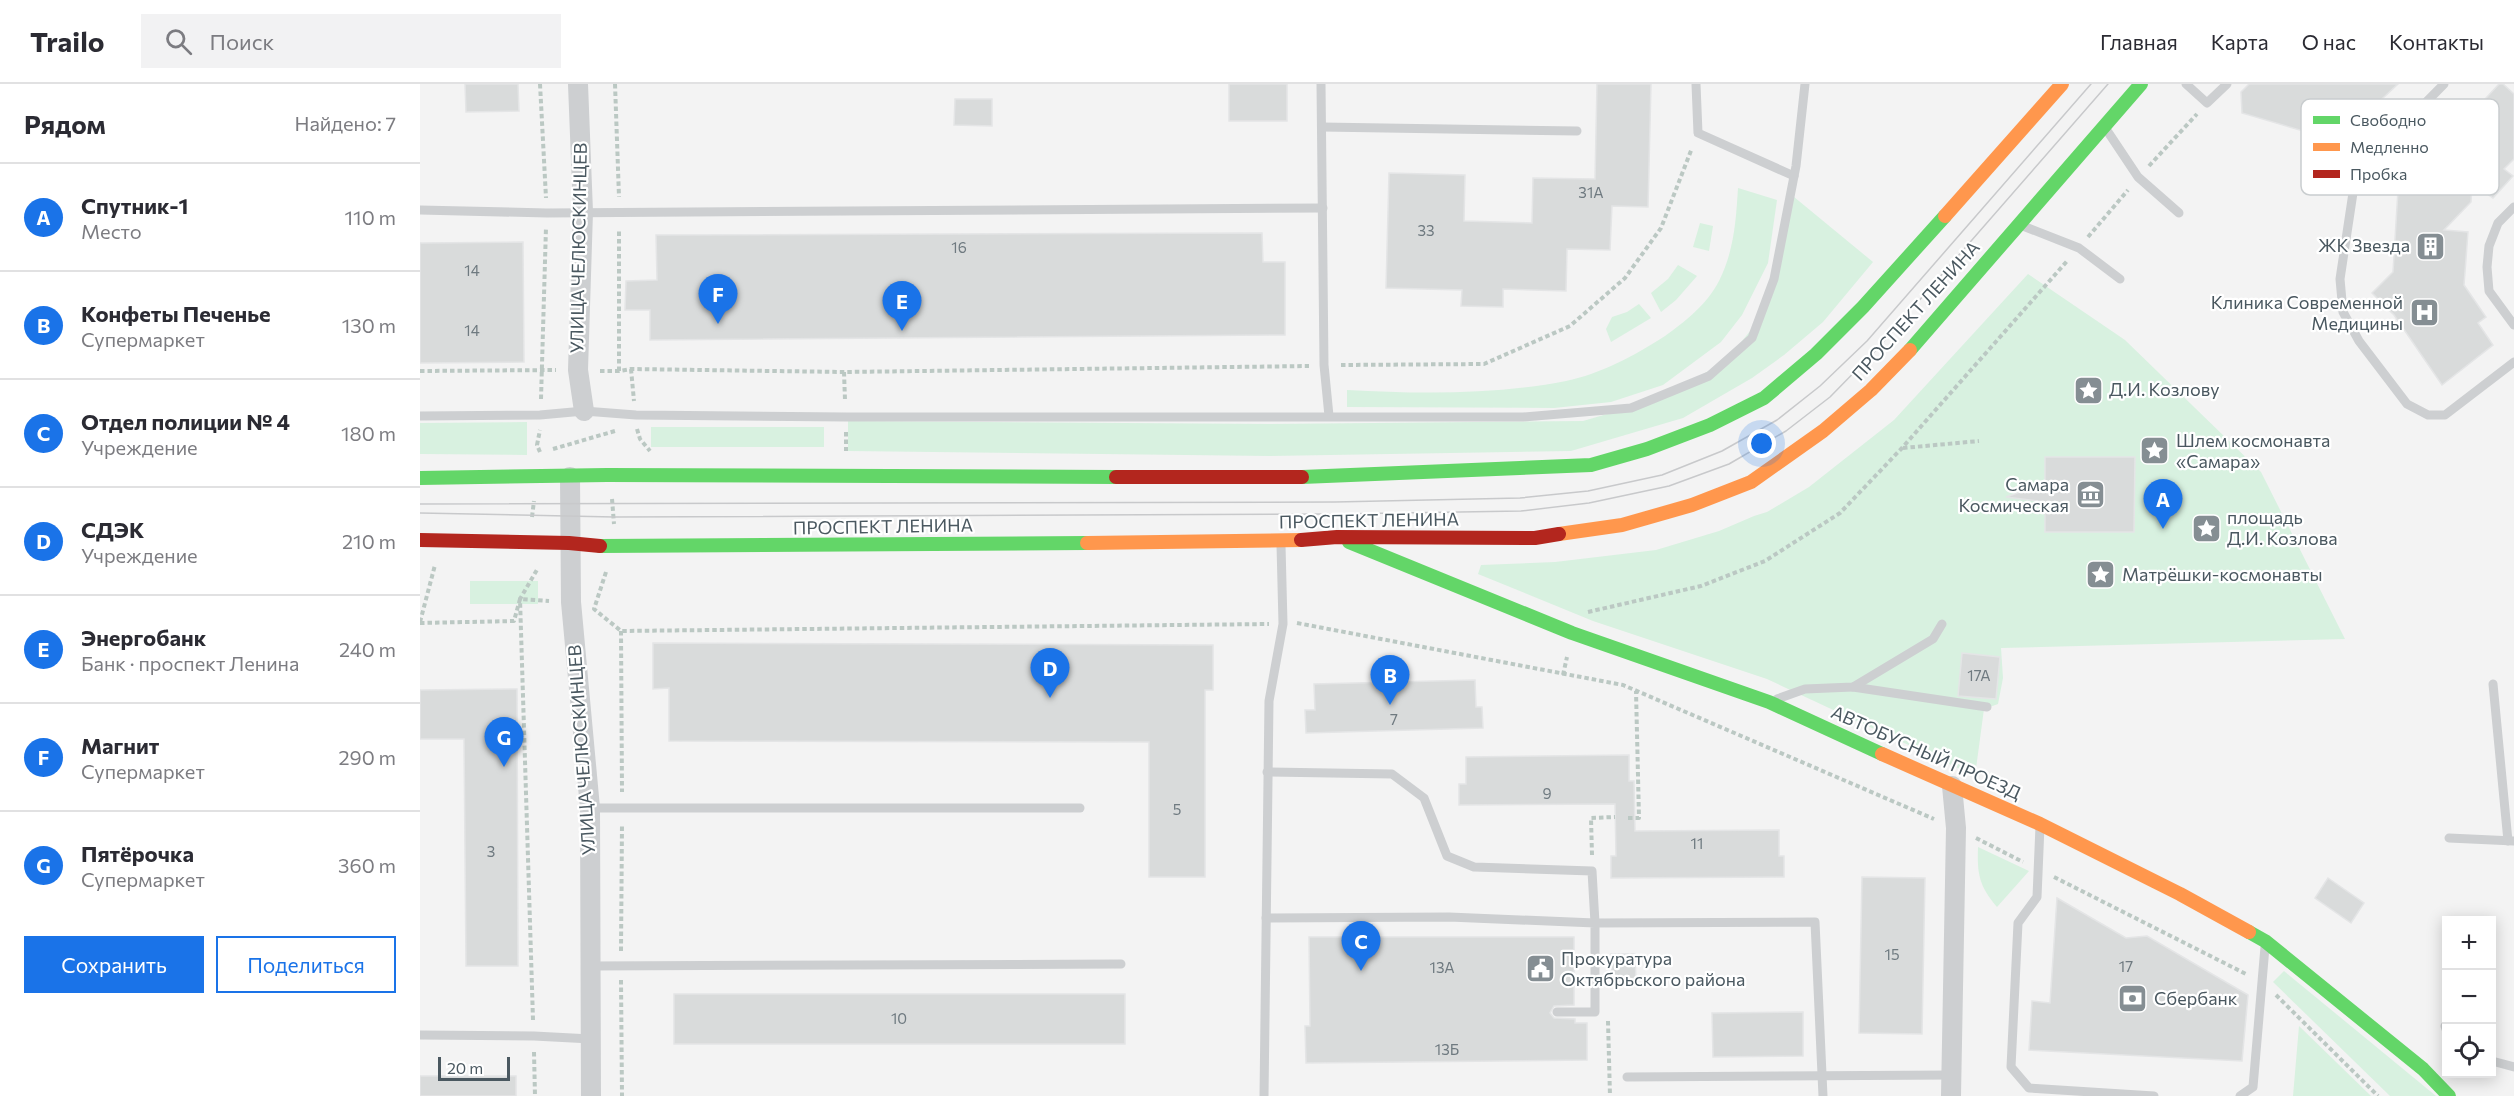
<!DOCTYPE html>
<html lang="ru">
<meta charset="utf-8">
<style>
body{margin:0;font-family:Commissioner,sans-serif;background:#f2f2f3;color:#2b2b33}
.controls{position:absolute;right:18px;bottom:18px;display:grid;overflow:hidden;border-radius:0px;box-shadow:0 3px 15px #0003}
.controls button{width:54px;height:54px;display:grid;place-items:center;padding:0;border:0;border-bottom:2px solid #e1e1e2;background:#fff;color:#2b2b33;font:30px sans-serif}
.scale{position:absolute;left:18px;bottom:15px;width:72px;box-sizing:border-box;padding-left:6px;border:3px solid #4a5860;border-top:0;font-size:16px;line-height:21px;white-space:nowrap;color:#4a5860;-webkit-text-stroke:4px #fff;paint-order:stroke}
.you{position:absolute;left:1342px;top:360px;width:21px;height:21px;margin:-15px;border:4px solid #fff;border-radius:50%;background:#1a73e8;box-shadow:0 0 0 9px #1a73e833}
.badge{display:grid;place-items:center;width:39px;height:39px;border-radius:50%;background:#1a73e8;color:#fff;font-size:20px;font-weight:700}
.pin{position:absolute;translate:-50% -50px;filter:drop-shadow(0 2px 3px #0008)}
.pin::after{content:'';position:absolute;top:32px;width:21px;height:18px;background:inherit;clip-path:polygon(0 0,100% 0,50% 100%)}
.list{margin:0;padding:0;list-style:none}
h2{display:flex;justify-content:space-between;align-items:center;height:78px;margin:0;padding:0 24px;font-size:26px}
h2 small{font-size:20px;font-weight:400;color:#7c7c81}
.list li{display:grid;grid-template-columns:39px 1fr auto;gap:18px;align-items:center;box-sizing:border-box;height:108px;padding:0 24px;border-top:2px solid #e1e1e2}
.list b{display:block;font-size:22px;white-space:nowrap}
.list p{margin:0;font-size:20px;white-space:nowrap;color:#7c7c81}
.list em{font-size:20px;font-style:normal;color:#7c7c81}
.actions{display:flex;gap:12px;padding:18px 24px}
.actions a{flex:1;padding:14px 0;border:2px solid #1a73e8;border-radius:0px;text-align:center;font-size:21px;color:#1a73e8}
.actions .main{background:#1a73e8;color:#fff}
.icon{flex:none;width:33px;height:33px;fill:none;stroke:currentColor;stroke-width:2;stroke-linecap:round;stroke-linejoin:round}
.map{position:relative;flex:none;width:2094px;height:1012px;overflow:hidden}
header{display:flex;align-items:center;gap:36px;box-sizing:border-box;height:84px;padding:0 30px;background:#fff;border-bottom:2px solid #e1e1e2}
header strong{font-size:28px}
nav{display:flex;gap:33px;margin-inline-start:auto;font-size:21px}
.search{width:420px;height:54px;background:#f2f2f3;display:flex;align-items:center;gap:15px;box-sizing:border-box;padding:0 21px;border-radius:0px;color:#7c7c81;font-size:22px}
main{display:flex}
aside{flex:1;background:#fff}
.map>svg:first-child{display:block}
.green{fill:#d8f1e0}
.building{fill:#d9dbdb;stroke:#e4e5e6;stroke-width:1.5}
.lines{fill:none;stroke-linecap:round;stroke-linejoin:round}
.path{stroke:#bbc8c3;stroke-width:4;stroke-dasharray:4.5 3;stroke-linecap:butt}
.lane{stroke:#cdcfd1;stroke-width:9}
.street{stroke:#cdcfd1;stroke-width:20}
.fast{stroke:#63d668;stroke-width:14}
.slow{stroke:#ff974d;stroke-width:14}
.jam{stroke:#b3261e;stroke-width:14}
.tram{stroke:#c8c9cb;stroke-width:1.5}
.labels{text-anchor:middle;stroke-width:4.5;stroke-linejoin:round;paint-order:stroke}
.number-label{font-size:15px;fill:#6f7a80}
.poi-label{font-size:18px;fill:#4a5860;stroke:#fff;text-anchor:start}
.street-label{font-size:18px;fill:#4a5860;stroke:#fff}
.key{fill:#fff;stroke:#c9cdcf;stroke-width:1.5}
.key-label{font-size:16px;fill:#4a5860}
</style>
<header>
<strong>Trailo</strong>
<div class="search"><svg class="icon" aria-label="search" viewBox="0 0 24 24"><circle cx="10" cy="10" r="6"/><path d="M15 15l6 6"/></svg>Поиск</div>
<nav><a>Главная</a><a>Карта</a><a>О нас</a><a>Контакты</a></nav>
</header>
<main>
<aside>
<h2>Рядом<small>Найдено: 7</small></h2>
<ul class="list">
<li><span class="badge">A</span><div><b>Спутник-1</b><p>Место</p></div><em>110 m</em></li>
<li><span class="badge">B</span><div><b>Конфеты Печенье</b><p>Супермаркет</p></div><em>130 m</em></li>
<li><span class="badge">C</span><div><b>Отдел полиции № 4</b><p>Учреждение</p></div><em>180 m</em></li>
<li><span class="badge">D</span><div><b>СДЭК</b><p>Учреждение</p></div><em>210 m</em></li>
<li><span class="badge">E</span><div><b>Энергобанк</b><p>Банк · проспект Ленина</p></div><em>240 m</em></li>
<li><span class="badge">F</span><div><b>Магнит</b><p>Супермаркет</p></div><em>290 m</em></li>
<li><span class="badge">G</span><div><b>Пятёрочка</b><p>Супермаркет</p></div><em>360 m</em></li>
</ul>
<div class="actions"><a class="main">Сохранить</a><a>Поделиться</a></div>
</aside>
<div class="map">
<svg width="2094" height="1012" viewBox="0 0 2094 1012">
<rect width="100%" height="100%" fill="#f3f3f3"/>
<g class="green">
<path d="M1318,104L1357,116L1348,179L1322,231L1301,258L1243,301L1191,318L1134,324L927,323V306C1000,310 1074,311 1146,297C1180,290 1216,271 1245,252C1265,238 1288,219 1299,197C1314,167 1316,137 1318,104Z"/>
<path d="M1368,108L1453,178L1403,238L1364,271L1332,294L1263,334L1151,367L850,372L428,367V337L850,340L1163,337L1235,316L1305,278L1335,241L1354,198Z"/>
<path d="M1280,139L1293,142L1289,167L1273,163Z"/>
<path d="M1258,181L1277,192L1256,216L1241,228L1231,209L1248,195Z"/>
<path d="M1608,190L1705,256L1841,388L1925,555L1581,564L1583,594L1578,620L1564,625L1555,692L1347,595L1173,537L1058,490L1061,481L1135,478L1236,466L1299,447L1334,432L1347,428L1389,403L1474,336Z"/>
<path d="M1219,220L1231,234L1191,258L1186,245L1192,233L1207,228Z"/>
<path d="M107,338V371L0,370V339Z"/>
<rect x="231" y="343" width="173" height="20"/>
<rect x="50" y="497" width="68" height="23"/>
<path d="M1558,763L1609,787L1577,823C1559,802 1557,790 1558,763Z"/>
<path d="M1864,887L2016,1012H1970L1853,898Z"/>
<path d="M1879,942L1951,1012H1873Z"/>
</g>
<g class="building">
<path d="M45,0H98L99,27L46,28Z"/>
<rect x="809" y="0" width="58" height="37"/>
<path d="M1177,0H1231L1228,123L1192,122L1190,166L1147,165L1146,207L1083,205V223L1041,222L1042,206L966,204L969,89L1045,91L1044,137L1112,139L1113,94L1175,95Z"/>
<path d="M1829,0H1978L1917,57L1822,29L1821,8Z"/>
<path d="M2079,0H2083L2094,10V75L2084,85L2093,92L2073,114L2052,100L2051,118L2024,146L2048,148L2044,201L2066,233L2058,239L2073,261L2022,301L1974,231L1952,209L1973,188L1978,106L1976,80H2005Z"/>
<path d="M535,15H572V42L534,41Z"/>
<path d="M842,149L843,178H865V251L230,256V226H205L206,197L237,196L236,151Z"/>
<path d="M103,158L104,278L0,279V159Z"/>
<path d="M1625,373H1715L1714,448H1625V418L1586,413L1625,399Z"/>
<path d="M233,559L793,561V606H785V793H729V658L249,657V604L233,605Z"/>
<path d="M1542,569L1580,573L1576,615L1538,612Z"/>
<path d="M1055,596L1056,623H1062L1063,644L886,649L885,626H895L894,600Z"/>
<path d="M97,605L98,882H46L44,655H0V606Z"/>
<path d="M1209,671V697H1214L1215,747L1359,746V772H1364V793L1191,794V772H1196L1195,720L1039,721V700H1046V673Z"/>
<path d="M1442,793L1505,794L1502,950L1439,949Z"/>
<path d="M1908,794L1944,819L1931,839L1895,814Z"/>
<path d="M1637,814L1706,854L1727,852L1828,911L1822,977L1609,966L1612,917L1630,919Z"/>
<path d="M889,853H1154V921L1134,922L1130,929L1134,934L1155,935V939H1167V976L886,979L885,942H890Z"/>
<path d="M1191,870H1215L1216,897H1192Z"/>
<rect x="254" y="910" width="451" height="50"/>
<path d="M1383,928V972L1293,973L1292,929Z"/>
<rect x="0" y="992" width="96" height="20"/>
</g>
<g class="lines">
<g class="path">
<path d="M120,0L126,114"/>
<path d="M195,0L199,113"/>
<path d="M1729,82L1777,30"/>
<path d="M1668,153L1708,106"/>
<path d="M921,281L1064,280L1150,242L1205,194L1241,144L1272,64"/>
<path d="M211,285L214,317"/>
<path d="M0,287L136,286"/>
<path d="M180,287H199L211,285L424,288L889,282"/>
<path d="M199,287V145"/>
<path d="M424,288L425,316"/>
<path d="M121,315L126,143"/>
<path d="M217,345L220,355L230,367"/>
<path d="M426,348V367"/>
<path d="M1483,364L1559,357"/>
<path d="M133,365L195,347"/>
<path d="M120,368L117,361L120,346"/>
<path d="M192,415L194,440"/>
<path d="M112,433L114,417"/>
<path d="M186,488L174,525L201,547L849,540"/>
<path d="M1168,528L1281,502L1345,477L1420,429L1482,364L1648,176"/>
<path d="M0,538L15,481"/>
<path d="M0,539L94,537L100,515L129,517"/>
<path d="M877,539L1203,601L1514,735"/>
<path d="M201,547L202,708"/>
<path d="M1143,591L1147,573"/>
<path d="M1208,734H1219L1216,607"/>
<path d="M1556,754L1603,778"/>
<path d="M1172,771L1171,734L1195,733"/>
<path d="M1634,793L1826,890"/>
<path d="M201,867L202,740"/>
<path d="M201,896L202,1012"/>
<path d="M1856,911L1958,1012"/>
<path d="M113,936L100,515L118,484"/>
<path d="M1188,937L1190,1012"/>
<path d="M114,968L115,1012"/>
</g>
<g class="lane">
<path d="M901,0L904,281L909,332"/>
<path d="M1276,0L1278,49L1374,92"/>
<path d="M1766,0L1787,19L1807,0"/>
<path d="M2024,0L1936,89L1920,195L1923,228L1939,257L1987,320L2008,331H2025L2094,278"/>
<path d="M902,43L1157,47"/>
<path d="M1686,45L1718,93L1759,129"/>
<path d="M2094,123L2078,139L2069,162L2067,183L2069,207L2094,241"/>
<path d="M0,126L127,129L903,124"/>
<path d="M1603,142L1659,164L1700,195"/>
<path d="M0,332L120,331L164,327L216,331L426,333H1103L1211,324L1289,292L1332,254L1354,195L1376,82L1385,0"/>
<path d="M2073,600L2088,757"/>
<path d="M1433,603L1567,623"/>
<path d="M1357,615L1385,605L1433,603L1513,555L1522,540"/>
<path d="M847,688L972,690L1004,714L1027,772L1054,783L1172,787L1175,839L1395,838L1403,1012"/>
<path d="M170,724H660"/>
<path d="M1620,742L1617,813L1598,839L1591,983L1609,1004L1734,1012"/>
<path d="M2029,754L2094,757"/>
<path d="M846,834L1029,833L1175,839V928H1137"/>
<path d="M170,882L701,880"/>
<path d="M2025,942L2026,945"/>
<path d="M0,951L114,952L171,955"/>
<path d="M2072,977L2094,983"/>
<path d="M1207,993L1532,991"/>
<path d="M844,1012L849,617L863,540L861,461"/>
<path d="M1820,1012L1833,1003L1845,863"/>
</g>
<g class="street">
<path d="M158,0L163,128L158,286L164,327"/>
<path d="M150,393L151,518L170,724L171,1012"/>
<path d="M1531,1012L1536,744L1532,702"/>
</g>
<g class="fast">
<path d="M1490,266L1721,0"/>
<path d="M882,393L1171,381L1227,365L1290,341L1344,314L1396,270L1443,223L1525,132"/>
<path d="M0,394L187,391L696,393"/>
<path d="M929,458L1152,549L1349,618L1462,670"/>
<path d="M180,462L667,459"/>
<path d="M1829,848L1845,857L2003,985L2029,1012"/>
</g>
<g class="slow">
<path d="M1525,132L1642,0"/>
<path d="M1139,450L1202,441L1272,421L1331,398L1403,347L1451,306L1490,266"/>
<path d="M667,459L881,456"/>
<path d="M1462,670L1620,740L1760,810L1829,848"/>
</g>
<g class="jam">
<path d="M696,393H882"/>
<path d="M0,456L149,459L180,462"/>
<path d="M881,456L917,453L1115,454L1139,450"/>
</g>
<g class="tram">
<path d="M0,420L915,418L1100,414L1168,407L1242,391L1302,367L1357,336L1400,302L1447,257L1671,0"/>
<path d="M0,429L194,433L916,430L1101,427L1169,419L1249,402L1309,380L1366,347L1410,313L1456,266L1688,0"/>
</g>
</g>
<defs>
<symbol id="building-square" viewBox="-11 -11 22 22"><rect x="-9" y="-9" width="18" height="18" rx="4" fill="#858e93" stroke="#fff"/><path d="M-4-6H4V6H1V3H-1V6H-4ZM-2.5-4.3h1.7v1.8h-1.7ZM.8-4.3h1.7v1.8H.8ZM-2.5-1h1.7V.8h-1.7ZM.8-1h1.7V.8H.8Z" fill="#fff"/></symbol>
<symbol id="hospital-square" viewBox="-11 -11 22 22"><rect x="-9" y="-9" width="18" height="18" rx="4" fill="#858e93" stroke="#fff"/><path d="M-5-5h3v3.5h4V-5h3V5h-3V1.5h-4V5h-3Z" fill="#fff"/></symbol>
<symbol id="sight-square" viewBox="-11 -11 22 22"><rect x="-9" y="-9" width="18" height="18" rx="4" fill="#858e93" stroke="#fff"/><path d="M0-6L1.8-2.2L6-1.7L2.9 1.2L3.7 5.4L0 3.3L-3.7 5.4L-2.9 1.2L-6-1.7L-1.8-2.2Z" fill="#fff"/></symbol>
<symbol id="museum-square" viewBox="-11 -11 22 22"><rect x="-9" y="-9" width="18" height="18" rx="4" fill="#858e93" stroke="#fff"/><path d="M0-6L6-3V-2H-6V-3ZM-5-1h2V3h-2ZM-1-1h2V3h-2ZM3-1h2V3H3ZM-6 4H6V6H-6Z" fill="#fff"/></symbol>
<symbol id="civic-square" viewBox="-11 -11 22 22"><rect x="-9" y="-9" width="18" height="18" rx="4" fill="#858e93" stroke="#fff"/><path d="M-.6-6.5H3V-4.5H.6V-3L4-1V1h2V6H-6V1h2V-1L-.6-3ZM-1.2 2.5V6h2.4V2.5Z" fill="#fff"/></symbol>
<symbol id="bank-square" viewBox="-11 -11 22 22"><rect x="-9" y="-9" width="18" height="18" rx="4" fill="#858e93" stroke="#fff"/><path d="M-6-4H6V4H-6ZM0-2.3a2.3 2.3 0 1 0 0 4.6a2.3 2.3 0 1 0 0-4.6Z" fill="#fff"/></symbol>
</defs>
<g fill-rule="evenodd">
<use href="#building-square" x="1994" y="146" width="33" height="33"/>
<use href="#hospital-square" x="1988" y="212" width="33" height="33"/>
<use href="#sight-square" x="1652" y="290" width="33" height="33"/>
<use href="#sight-square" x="1718" y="350" width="33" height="33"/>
<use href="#museum-square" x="1654" y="394" width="33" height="33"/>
<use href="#sight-square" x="1770" y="428" width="33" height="33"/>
<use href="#sight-square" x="1664" y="474" width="33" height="33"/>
<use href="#civic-square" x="1104" y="868" width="33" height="33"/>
<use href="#bank-square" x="1696" y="898" width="33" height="33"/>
</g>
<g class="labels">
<g class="number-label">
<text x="1171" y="114">31А</text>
<text x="1006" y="152">33</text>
<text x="539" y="169">16</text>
<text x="52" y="192">14</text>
<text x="52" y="252">14</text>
<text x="1559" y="597">17А</text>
<text x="974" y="641">7</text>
<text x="1127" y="715">9</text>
<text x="757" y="731">5</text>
<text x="1277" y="765">11</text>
<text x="71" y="773">3</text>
<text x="1472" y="876">15</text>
<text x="1706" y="888">17</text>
<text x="1022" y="889">13А</text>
<text x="479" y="940">10</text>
<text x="1027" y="971">13Б</text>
</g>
<g class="poi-label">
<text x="1990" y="168" text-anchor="end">ЖК Звезда</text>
<text x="1983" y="225" text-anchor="end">Клиника Современной<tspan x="1983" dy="21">Медицины</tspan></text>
<text x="1689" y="312">Д.И. Козлову</text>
<text x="1756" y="363">Шлем космонавта<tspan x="1756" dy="21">«Самара»</tspan></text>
<text x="1649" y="407" text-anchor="end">Самара<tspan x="1649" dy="21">Космическая</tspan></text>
<text x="1807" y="440">площадь<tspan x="1807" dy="21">Д.И. Козлова</tspan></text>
<text x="1702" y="497">Матрёшки-космонавты</text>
<text x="1141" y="881">Прокуратура<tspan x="1141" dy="21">Октябрьского района</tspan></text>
<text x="1734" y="921">Сбербанк</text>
</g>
<g class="street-label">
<text transform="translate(159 164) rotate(-89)" y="6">УЛИЦА ЧЕЛЮСКИНЦЕВ</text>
<text transform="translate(1496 227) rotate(-48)" y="6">ПРОСПЕКТ ЛЕНИНА</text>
<text transform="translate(949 437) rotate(-1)" y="6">ПРОСПЕКТ ЛЕНИНА</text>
<text transform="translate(463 443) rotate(-1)" y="6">ПРОСПЕКТ ЛЕНИНА</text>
<text transform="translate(162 666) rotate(-94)" y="6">УЛИЦА ЧЕЛЮСКИНЦЕВ</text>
<text transform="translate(1506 669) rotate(24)" y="6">АВТОБУСНЫЙ ПРОЕЗД</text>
</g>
</g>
<rect x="1881" y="15" width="198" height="96" rx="9" class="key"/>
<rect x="1893" y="32" width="27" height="8" fill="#63d668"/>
<rect x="1893" y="59" width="27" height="8" fill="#ff974d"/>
<rect x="1893" y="86" width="27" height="8" fill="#b3261e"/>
<g class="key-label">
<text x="1930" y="42">Свободно</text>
<text x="1930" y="69">Медленно</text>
<text x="1930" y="96">Пробка</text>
</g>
</svg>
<div class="controls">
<button>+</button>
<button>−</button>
<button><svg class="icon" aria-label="locate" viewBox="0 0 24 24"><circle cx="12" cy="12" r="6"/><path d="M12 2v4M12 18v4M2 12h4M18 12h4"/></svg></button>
</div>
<div class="scale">20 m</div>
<div class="you"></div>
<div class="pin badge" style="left:1743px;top:445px">A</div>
<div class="pin badge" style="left:970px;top:621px">B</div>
<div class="pin badge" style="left:941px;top:887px">C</div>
<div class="pin badge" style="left:630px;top:614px">D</div>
<div class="pin badge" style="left:482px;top:247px">E</div>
<div class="pin badge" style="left:298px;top:240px">F</div>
<div class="pin badge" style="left:84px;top:683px">G</div>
</div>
</main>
